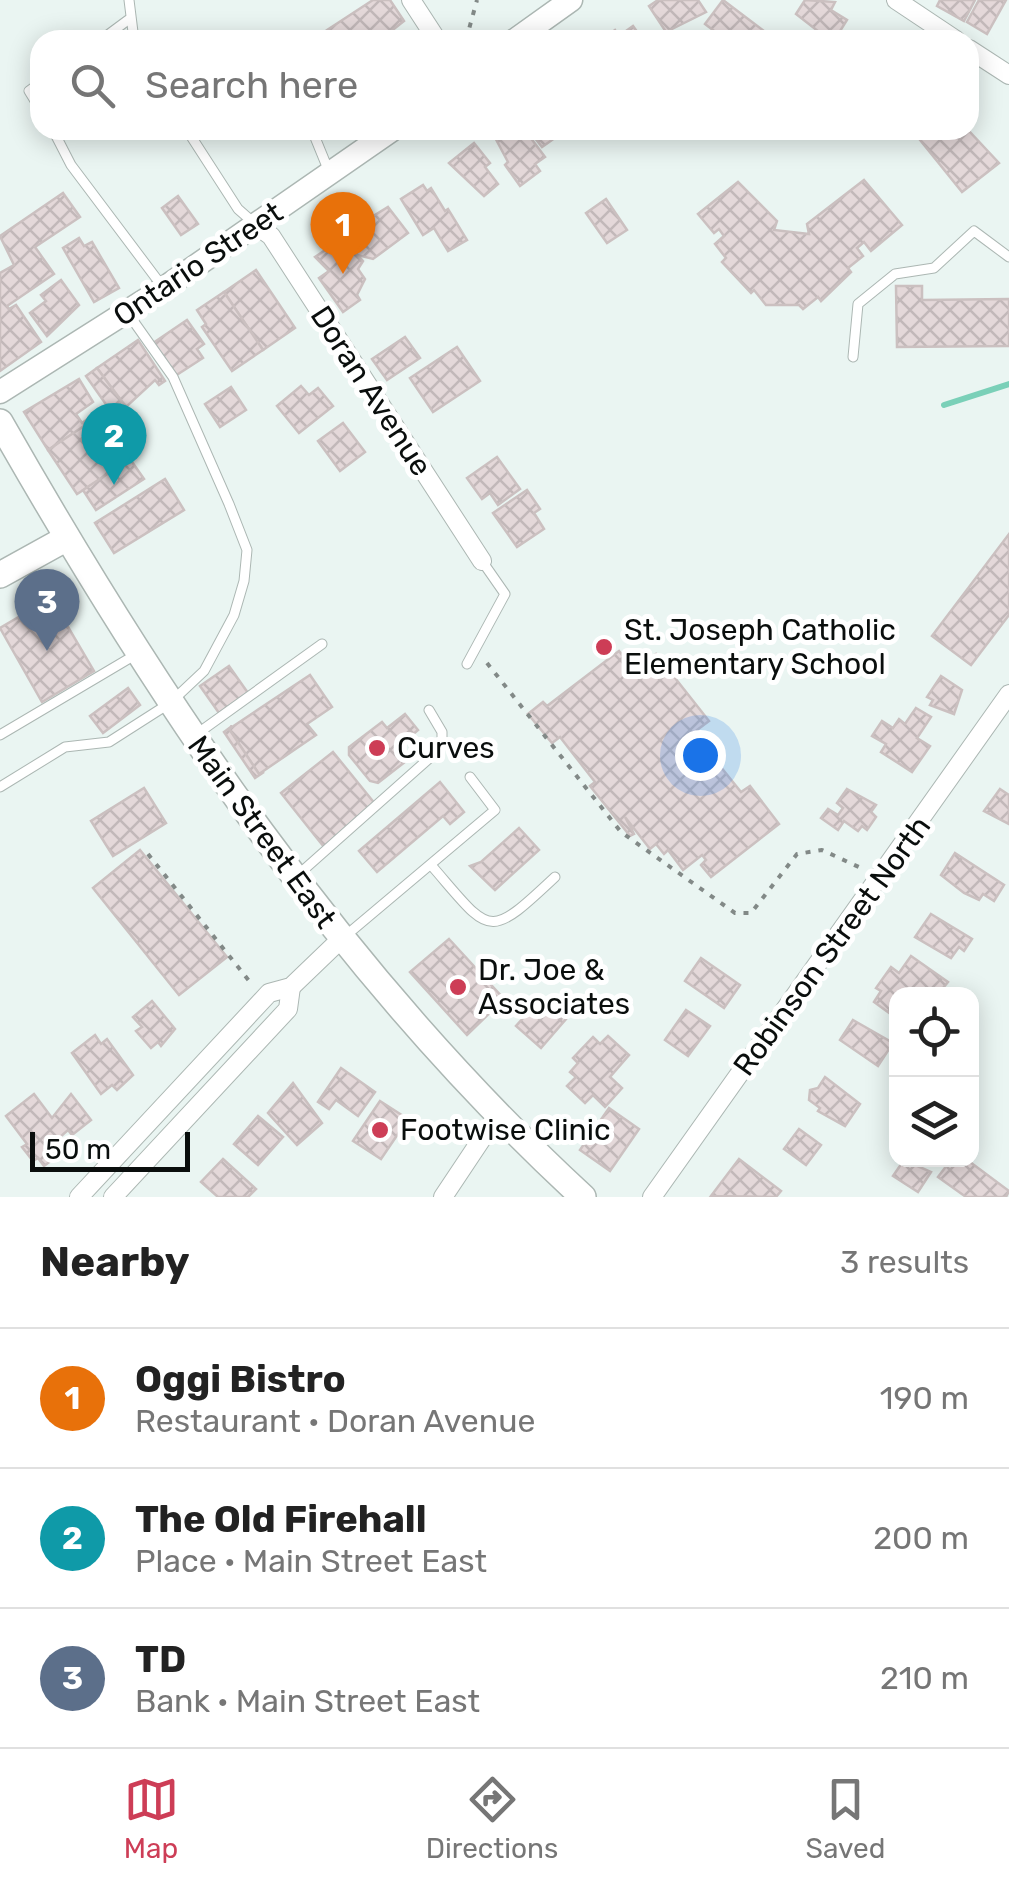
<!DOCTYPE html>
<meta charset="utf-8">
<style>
body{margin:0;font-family:Rubik,sans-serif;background:#f2f2f2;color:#222}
.controls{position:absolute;right:30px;bottom:30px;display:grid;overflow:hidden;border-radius:20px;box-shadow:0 5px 25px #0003}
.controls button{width:90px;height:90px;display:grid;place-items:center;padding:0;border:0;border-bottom:2px solid #e0e0e0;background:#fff;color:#222;font:50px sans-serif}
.scale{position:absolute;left:30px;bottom:25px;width:160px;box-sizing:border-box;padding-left:10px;border:5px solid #0a0e0d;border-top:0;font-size:28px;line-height:35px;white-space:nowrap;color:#0a0e0d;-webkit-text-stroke:8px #fff;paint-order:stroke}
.you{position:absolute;left:700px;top:755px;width:35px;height:35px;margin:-25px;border:8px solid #fff;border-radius:50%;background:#1a73e8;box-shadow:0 0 0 15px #1a73e833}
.badge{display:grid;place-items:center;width:65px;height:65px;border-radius:50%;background:#cd3d56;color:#fff;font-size:32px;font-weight:700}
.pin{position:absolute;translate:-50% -82px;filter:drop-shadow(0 2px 5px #0008)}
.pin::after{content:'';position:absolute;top:52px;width:35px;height:30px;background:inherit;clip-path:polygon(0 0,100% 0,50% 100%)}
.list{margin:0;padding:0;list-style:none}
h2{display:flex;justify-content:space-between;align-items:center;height:130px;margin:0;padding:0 40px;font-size:42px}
h2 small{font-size:32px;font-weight:400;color:#767676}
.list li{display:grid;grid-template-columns:65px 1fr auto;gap:30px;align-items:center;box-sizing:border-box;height:140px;padding:0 40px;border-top:2px solid #e0e0e0}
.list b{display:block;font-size:38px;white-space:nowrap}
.list p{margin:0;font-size:32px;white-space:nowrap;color:#767676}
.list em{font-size:32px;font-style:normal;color:#767676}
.icon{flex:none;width:55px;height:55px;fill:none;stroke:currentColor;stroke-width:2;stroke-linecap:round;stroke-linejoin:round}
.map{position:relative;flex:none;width:1009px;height:1197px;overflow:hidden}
.search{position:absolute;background:#fff;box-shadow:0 5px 25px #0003;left:30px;right:30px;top:30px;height:110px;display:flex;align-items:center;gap:25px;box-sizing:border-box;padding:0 35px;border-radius:30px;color:#767676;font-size:38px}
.sheet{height:550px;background:#fff}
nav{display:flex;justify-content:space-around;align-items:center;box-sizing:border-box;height:140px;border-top:2px solid #e0e0e0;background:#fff;font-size:28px;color:#767676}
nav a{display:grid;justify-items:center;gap:5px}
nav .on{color:#cd3d56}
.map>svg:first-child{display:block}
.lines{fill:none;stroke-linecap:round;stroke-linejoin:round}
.stream{stroke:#7ad0b8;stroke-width:6}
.building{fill:url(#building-cross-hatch);stroke:#cbc0c0;stroke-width:2.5}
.service-casing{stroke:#acb7b3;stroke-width:11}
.minor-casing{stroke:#acb7b3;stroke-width:20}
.tertiary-casing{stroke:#acb7b3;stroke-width:25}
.secondary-casing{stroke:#acb7b3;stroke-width:28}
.path{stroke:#828987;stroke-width:4;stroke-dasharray:5 8;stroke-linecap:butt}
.service{stroke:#fff;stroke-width:9}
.minor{stroke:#fff;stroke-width:18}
.tertiary{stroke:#fff;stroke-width:22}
.secondary{stroke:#fff;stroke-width:25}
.poi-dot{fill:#cd3d56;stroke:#fff;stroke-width:4}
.labels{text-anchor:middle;stroke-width:10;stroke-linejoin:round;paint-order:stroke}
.street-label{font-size:30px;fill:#0a0e0d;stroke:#fff}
.poi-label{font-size:30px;fill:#0a0e0d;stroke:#fff;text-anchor:start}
</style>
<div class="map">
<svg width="1009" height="1197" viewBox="0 0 1009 1197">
<defs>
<pattern id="building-cross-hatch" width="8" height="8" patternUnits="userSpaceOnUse" patternTransform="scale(2.5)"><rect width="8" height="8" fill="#e4d8d9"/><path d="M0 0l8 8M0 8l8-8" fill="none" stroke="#c2b8b9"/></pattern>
</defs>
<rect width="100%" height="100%" fill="#eaf5f2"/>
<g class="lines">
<path class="stream" d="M944,405L1009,384"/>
</g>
<g class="building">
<path d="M373,0H390L404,21L380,40H334L327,30Z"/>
<path d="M658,0H698L706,12L666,32L649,6Z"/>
<path d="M723,0L764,31L758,40H726L705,24Z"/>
<path d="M805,0L835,2L831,10L847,20L837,36L832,32L828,39L796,14Z"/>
<path d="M940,0H975L964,21L937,6Z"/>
<path d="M979,0H1006L987,34L967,22Z"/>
<path d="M633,26L643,40L605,37L615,30L619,36Z"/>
<path d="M491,130L527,133L545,157L535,164L540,171L520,186L505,165L508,162Z"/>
<path d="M535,130H566L542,147L531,133Z"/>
<path d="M922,130H968L999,163L962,192L916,135Z"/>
<path d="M474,143L490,163L485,167L498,184L484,196L449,163Z"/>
<path d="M864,180L902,225L871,251L864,242L857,248L863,256L848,268L851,272L821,301L818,297L803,309L799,305H766L754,290L751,293L722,262L726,258L715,244L724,236L719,229L714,233L698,214L738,182L777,221L774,230L809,234L807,224Z"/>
<path d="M423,185L427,191L431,188L445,211L448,209L467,240L448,251L434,228L423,235L401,199Z"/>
<path d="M63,193L80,217L35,247L54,274L7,306L9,309L16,305L41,342L0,371V273L14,265L0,236Z"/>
<path d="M178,196L198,224L181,235L162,208Z"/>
<path d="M606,199L627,230L607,243L586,213Z"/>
<path d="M388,207L408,233L373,259L357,255L341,236Z"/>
<path d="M79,238L84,246L92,242L119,288L94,302L63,248Z"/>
<path d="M343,238L363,261L358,269L365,279L357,295L360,300L343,312L319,278L329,271L315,257Z"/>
<path d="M256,270L295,328L263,350L224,292Z"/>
<path d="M61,280L79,305L47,336L30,313L46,301L41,295Z"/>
<path d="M896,286H922V300L1009,299V346L897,347Z"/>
<path d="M224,292L263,350L232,371L202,327L206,324L197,310Z"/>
<path d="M187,320L204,344L197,349L203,358L175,376L153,343Z"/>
<path d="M405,337L420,358L387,380L372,359Z"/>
<path d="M138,340L165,381L159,385L155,380L126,407L97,368Z"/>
<path d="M457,347L480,381L433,412L410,378Z"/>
<path d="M97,368L122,402L110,410L86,376Z"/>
<path d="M79,379L93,402L76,414L82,423L89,418L91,422L48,450L24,412Z"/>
<path d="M301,386L309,395L318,388L333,406L299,433L277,406Z"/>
<path d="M231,387L246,410L220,427L205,404Z"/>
<path d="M343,423L365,452L340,471L318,441Z"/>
<path d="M84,426L93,440L110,430L125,453L110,463L115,470L77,494L48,450Z"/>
<path d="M497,457L520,489L498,505L490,493L482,499L467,478Z"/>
<path d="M130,459L144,479L96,510L83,490Z"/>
<path d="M165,479L184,510L114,553L95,523Z"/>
<path d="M527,490L540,509L534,513L544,529L517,547L493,513Z"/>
<path d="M1009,534V615L971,665L932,636Z"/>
<path d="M51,598L94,671L42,702L0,628Z"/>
<path d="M619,651L629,664L640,657L644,662L656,654L709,721L697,730L707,742L703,745L741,792L750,786L779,824L711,877L701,865L706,860L702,855L683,870L668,850L664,854L656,844L650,849L625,817L634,834L630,836L590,786L595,782L560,737L552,743L528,714L543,702L547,706Z"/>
<path d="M229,666L248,693L219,713L200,686Z"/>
<path d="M310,675L332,707L307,724L316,735L259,774L229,729Z"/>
<path d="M941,676L962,690L954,714L930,705L933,700L927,697Z"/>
<path d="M128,688L140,705L103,733L90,716Z"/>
<path d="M916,708L931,717L917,738L930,746L912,772L881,752L886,744L872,736L882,721L893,728L899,719L905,724Z"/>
<path d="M405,714L418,730L400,745L410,758L378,783L370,781L349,755V747L382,722L387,728Z"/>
<path d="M232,726L229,729L259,774L264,772L255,778L224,732Z"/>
<path d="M333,752L376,805L324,847L281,793Z"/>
<path d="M440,782L464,812L450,824L443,816L377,872L359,851Z"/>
<path d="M144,788L166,823L113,856L91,821Z"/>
<path d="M847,789L876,805L871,812L876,817L867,830L862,826L858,831L844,821L838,830L821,818L828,809L838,815L843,808L837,803Z"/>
<path d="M1000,789L1009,795V824L984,811Z"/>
<path d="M519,828L539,850L495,890L470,866L481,862Z"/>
<path d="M140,850L227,957L179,995L93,888Z"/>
<path d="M955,853L1004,885L994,901L983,894L979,900L964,893L941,875Z"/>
<path d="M931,914L972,939L964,951L959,947L951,958L915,937Z"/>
<path d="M449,939L504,999L467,1035L410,972Z"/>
<path d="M911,956L948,982L938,994H896L892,1015L874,1002L881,991L876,988L891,967L899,973Z"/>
<path d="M701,958L740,985L724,1008L685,981Z"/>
<path d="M542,997L566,1019L541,1048L516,1026Z"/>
<path d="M152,1001L175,1029L161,1046L158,1042L151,1048L136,1031L142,1027L133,1017Z"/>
<path d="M686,1010L710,1026L688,1056L665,1040Z"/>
<path d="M853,1020L893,1043L878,1066L840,1040Z"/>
<path d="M95,1035L101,1044L107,1039L133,1075L117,1090L112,1085L101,1094L72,1053Z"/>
<path d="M608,1036L629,1055L610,1077L622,1088L605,1107L593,1095L585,1103L567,1086L576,1077L570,1072L578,1063L573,1058L593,1037L600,1044Z"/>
<path d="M341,1068L375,1092L358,1116L336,1100L329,1109L318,1102Z"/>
<path d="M825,1077L860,1104L845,1126L818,1111L820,1108L809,1100L810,1090L818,1088Z"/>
<path d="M293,1083L322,1123L297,1145L268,1113Z"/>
<path d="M34,1094L52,1118L71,1094L91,1120L72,1135L68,1130L60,1137L63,1141L55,1147L60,1154L44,1166L38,1158L33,1161L22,1147L27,1144L6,1116Z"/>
<path d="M380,1101L408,1119L381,1159L353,1141Z"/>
<path d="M609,1108L639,1129L610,1171L580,1150Z"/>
<path d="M258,1116L283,1137L258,1165L234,1144Z"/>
<path d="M799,1129L821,1145L806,1165L784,1149Z"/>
<path d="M972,1156L973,1158L970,1162L1009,1191L1006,1197H966L938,1177L951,1160Z"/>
<path d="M223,1159L256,1189L248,1197H218L201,1182Z"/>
<path d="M739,1159L781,1191L776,1197L711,1196Z"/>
<path d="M904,1160L931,1172L918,1192L893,1176Z"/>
</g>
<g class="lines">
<defs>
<g id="service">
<path d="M129,0L134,40"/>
<path d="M101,40L128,20"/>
<path d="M40,83L29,91L40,109"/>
<path d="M53,130L71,165L162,286"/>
<path d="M187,130L238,209L254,223"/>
<path d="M312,130L330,174"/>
<path d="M853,357L858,304L895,274L934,268L974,231L1009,257"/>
<path d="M467,664L505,594L482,561"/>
<path d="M0,735L135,655"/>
<path d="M194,736L322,644"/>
<path d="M0,787L65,747L109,742L170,703L204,671L234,615L244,581L247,550L229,504L173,377L127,312"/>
<path d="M431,865C491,934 486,942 555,877"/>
<path d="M299,874L442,747V732L429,710"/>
<path d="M343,938L495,810L470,777"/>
</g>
<g id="minor">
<path d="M411,0L437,40"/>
<path d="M896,0L956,40"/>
<path d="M969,49L1009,75"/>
<path d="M256,225L271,236L482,561"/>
<path d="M79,1197L269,993L291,987L341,939"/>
<path d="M113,1197L288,1009L291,987"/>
<path d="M443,1197L497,1116"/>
<path d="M652,1197L1009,694"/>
</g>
<g id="tertiary">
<path d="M515,40L571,0"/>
<path d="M0,392L164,288L392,130"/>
</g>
<g id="secondary">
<path d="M0,422C161,705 342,975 583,1197"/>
<path d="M0,575L67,538"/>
</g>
</defs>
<use href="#service" class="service-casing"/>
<use href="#minor" class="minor-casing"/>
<use href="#tertiary" class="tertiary-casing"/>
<use href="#secondary" class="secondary-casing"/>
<g class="path">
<path d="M466,40L477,0"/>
<path d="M487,663L621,832L735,913H751L797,854L822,850L861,868"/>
<path d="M148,854L250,982"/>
</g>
<use href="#service" class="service"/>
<use href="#minor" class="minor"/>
<use href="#tertiary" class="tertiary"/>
<use href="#secondary" class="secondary"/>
</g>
<g class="poi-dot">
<circle cx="604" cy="647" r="10"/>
<circle cx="377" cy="748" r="10"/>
<circle cx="458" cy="987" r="10"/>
<circle cx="380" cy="1130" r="10"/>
</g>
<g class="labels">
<g class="street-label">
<text transform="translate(198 264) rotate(-34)" y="10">Ontario Street</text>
<text transform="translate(371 391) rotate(57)" y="10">Doran Avenue</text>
<text transform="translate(262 832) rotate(54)" y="10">Main Street East</text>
<text transform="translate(832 946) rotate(-54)" y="10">Robinson Street North</text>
</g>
<g class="poi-label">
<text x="624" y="640">St. Joseph Catholic<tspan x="624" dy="34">Elementary School</tspan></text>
<text x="397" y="758">Curves</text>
<text x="478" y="980">Dr. Joe &amp;<tspan x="478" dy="34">Associates</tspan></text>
<text x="400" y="1140">Footwise Clinic</text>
</g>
</g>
</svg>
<div class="controls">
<button><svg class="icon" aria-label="locate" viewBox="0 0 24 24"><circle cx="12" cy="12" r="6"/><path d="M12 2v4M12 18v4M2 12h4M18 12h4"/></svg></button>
<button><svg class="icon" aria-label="layers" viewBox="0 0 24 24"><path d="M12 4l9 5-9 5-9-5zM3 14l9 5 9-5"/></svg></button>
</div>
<div class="scale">50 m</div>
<div class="you"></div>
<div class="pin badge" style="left:343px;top:274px;background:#e8710a">1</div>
<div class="pin badge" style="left:114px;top:485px;background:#0f9aa8">2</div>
<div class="pin badge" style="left:47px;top:651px;background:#5c6f8a">3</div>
<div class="search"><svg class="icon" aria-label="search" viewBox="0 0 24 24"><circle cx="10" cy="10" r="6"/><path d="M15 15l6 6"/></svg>Search here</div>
</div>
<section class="sheet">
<h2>Nearby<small>3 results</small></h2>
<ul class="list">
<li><span class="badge" style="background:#e8710a">1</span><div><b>Oggi Bistro</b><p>Restaurant · Doran Avenue</p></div><em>190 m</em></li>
<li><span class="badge" style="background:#0f9aa8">2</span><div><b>The Old Firehall</b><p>Place · Main Street East</p></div><em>200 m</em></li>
<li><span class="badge" style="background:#5c6f8a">3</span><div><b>TD</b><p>Bank · Main Street East</p></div><em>210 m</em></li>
</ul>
</section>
<nav>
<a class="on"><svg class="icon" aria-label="map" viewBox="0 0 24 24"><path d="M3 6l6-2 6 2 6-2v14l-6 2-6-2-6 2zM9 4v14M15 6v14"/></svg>Map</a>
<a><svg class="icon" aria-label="directions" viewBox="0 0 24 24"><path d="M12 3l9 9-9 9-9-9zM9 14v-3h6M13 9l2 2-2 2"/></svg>Directions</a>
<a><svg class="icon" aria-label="saved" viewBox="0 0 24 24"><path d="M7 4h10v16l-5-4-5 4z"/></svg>Saved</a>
</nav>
